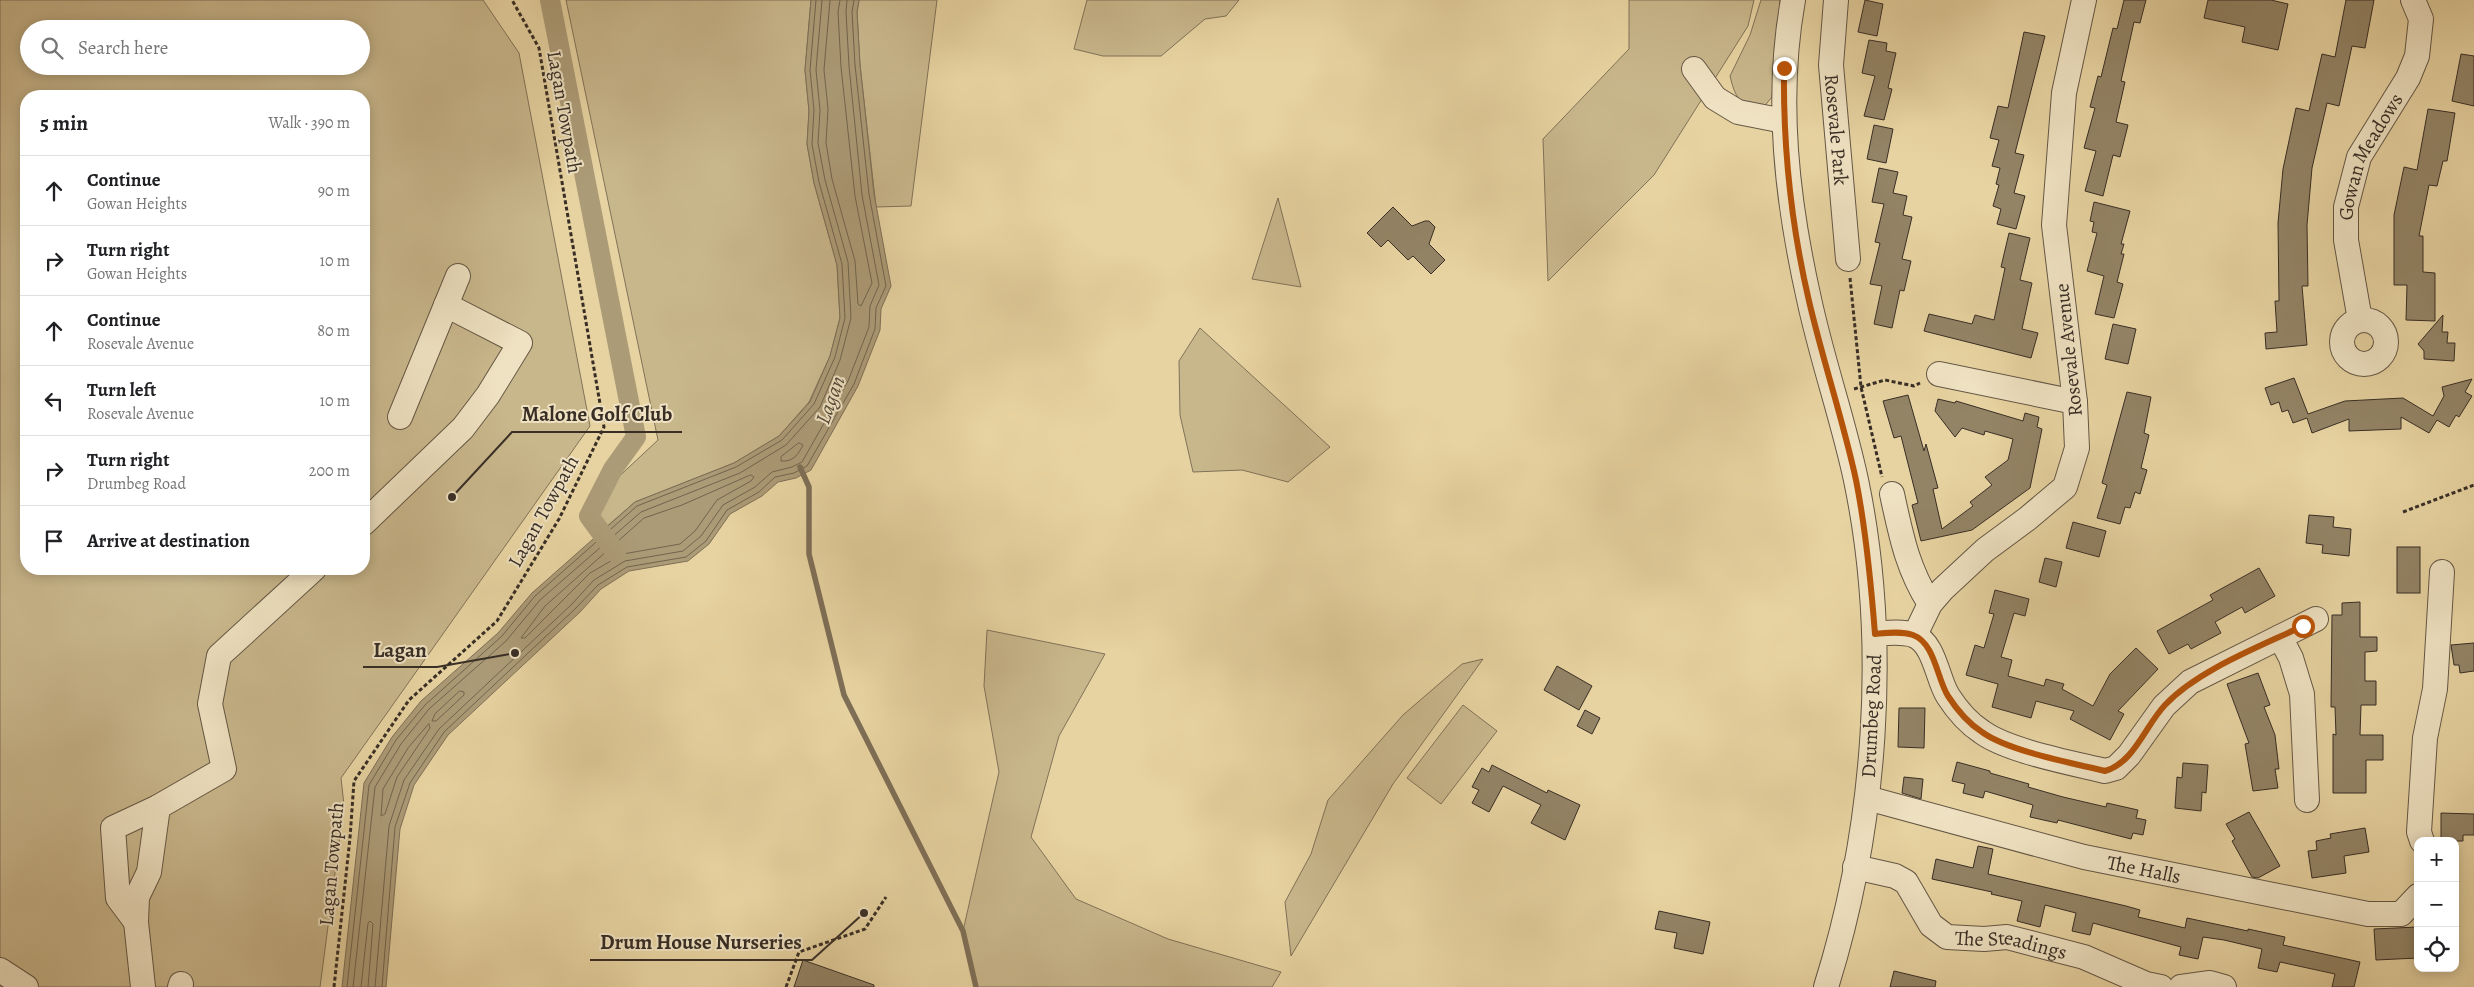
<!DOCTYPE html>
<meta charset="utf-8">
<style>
body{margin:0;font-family:Alegreya,serif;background:#f2f2f2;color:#202124}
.controls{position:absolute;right:15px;bottom:15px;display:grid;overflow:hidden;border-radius:10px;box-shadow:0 2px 12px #0003}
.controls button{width:45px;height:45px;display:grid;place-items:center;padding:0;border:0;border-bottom:1px solid #e0e0e0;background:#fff;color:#202124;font:25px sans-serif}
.stop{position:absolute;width:15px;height:15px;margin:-11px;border:4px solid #b45309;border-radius:50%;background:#fff}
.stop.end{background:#b45309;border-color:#fff;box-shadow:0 1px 5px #0008}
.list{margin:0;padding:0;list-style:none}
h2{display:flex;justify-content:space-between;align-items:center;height:65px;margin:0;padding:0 20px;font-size:21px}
h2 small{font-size:16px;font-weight:400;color:#757577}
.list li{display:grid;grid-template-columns:32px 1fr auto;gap:15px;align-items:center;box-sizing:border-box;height:70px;padding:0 20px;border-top:1px solid #e0e0e0}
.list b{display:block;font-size:19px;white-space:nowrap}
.list p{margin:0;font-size:16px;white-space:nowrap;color:#757577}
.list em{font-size:16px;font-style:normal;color:#757577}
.icon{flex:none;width:28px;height:28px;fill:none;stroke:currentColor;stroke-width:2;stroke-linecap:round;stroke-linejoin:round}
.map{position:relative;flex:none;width:2474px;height:987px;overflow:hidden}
.search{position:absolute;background:#fff;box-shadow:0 2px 12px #0003;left:20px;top:20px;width:350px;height:55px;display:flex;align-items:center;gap:12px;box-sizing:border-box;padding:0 18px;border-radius:28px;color:#757577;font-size:19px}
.panel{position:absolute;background:#fff;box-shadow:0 2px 12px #0003;left:20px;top:90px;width:350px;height:485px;border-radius:20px}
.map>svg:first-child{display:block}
.green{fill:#c9b78c;stroke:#807259;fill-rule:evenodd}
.water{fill:#ac9b77;stroke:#7e6f57}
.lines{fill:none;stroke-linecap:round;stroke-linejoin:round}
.shore{stroke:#72644e;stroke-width:1}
.stream{stroke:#7e6f57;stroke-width:5.5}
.canal{stroke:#ac9b77;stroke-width:20}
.building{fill:#938466;stroke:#382e26}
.minor-casing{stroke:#645745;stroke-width:26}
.path{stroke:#382e26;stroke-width:3;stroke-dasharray:4 2.5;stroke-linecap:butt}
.minor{stroke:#efe2c2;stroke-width:24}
.route{stroke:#b45309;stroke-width:6}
.labels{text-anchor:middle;stroke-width:4;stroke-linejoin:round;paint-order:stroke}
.street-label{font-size:20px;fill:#382e26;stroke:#efe2c2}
.water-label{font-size:21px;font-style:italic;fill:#55493a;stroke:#efe2c2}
.leader{fill:none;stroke:#382e26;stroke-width:2}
.callout-dot{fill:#382e26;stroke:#efe2c2;stroke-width:2}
.callout-label{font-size:21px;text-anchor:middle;font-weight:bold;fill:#382e26;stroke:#efe2c2;stroke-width:4;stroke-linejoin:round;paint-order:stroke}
</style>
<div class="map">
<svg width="2474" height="987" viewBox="0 0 2474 987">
<rect width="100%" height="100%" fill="#e7d3a1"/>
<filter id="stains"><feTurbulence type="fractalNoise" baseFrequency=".004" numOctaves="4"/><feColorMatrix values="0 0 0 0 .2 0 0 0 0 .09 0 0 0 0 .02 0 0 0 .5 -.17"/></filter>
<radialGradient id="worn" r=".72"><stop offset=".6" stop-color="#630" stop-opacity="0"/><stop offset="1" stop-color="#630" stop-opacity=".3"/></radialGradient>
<g class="green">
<path d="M0,0H483L519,53L590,426L341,778L344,805L320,987H0ZM29,29H361V66H29ZM26,96H364V569H26Z"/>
<path d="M566,0H811L805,70L809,111L807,144L814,183L837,265L840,318L830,356L809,402L779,436L734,463L635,502L605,528L599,516L612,483L658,440Z"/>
<path d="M859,0H937L911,206L876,207L860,65L857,12Z"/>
<path d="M1087,0H1239L1226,16L1205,19L1161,56H1103L1074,49Z"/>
<path d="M1629,0H1754L1748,26L1654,175L1548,281L1543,139L1629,49Z"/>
<path d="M1761,0H1780L1772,97L1762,109C1739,105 1735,97 1730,76L1750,35Z"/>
<path d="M1278,198L1301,287L1252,279Z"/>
<path d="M1200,328L1330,447L1288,482L1242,470L1193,472L1180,415L1179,361Z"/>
<path d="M987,630L1105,654L1059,736L1031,837L1076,899L1168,939L1281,972L1272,987H976L963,931L999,772L984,686Z"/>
<path d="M1483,659L1393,784L1291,956L1285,902L1311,854L1328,800L1403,715L1462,664Z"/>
<path d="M1463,705L1497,731L1441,804L1407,778Z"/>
</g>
<path class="water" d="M811,0H859L857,12L860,65L874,194L891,286L881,309L880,330L858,386L811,470L796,478L778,482L762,496L730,514L709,544L688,561L629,571L601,589L580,612L448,735L414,785L400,829L386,987H342L364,783L392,737L421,701L498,633L532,593L635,502L734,463L779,436L810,402L830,356L840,318L837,265L814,183L807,144L809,111L805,70Z"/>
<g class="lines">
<g class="shore">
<path d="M830,0L824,70L828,109L826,143L832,179L855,261L858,304L861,306L872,283L855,196L841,67L838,12L840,0"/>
<path d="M799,443L803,445C798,455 793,462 781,461V457Z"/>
<path d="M751,475L754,477L751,481L717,500L695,531L680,544L623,554L590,573L525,638H521L545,606L644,518L682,505Z"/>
<path d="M460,691L464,692V695L436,721H432L435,714Z"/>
<path d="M429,724L430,728L397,777L385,814L381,816L383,789L408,748Z"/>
<path d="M347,987L369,785L396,740L425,705L502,636L535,596L637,506L736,467L782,440L814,404L835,357L845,318L842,264L819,182L812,144L814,110L810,70L816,0"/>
<path d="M353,987L375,787L401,744L429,709L506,641L540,600L641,512L740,473L786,445L820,407L840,360L851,318L848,262L825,180L818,143L820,110L816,70L822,0"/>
<path d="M361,987L368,923L370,921L373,924L368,987"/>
<path d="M375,987L389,826L404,780L439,729L572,604L594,580L625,561L683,551L701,536L723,505L755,487L772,472L792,467L802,462L848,381L869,327L870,306L879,285L862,195L849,66L846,12L847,0"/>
<path d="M382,987L395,827L410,783L444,732L576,608L598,585L627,567L686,557L706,541L727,510L759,492L775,477L794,473L807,466L854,384L875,329L876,308L886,286L869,194L855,65L852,12L854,0"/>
</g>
<path class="stream" d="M800,467L809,487V554L844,695L963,931L976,987"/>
<path class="canal" d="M550,0L636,437L613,469L589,516L616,553"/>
</g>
<g class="building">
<path d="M1865,0L1883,4L1877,36L1858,32Z"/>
<path d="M2124,0H2146L2140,23L2134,22L2121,81L2125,82L2116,122L2128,125L2120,157L2113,155L2103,196L2085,191L2096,151L2084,148L2095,108L2090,107L2098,76L2101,77L2113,28L2117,29Z"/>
<path d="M2208,0H2271L2288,4L2278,50L2242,42L2245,27L2204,18Z"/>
<path d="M2346,0H2374L2365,48L2352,46L2339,106L2327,103L2312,168L2307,225L2308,286H2302L2307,345L2266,349L2265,333L2277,332L2275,301H2279L2278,223L2283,169L2296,108L2309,111L2322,54L2335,57Z"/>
<path d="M2024,32L2045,36L2015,153L2024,155L2014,193L2025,196L2016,229L1997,224L2001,209L1993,206L1999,185L1996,184L2000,168L1992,166L1999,140L1990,138L1998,106L2008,108Z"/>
<path d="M1869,40L1887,43L1886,51L1896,53L1888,88L1892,89L1884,120L1864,116L1875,76L1862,73Z"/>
<path d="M2461,54L2474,56V106L2452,101Z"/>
<path d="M2428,109L2455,113L2447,161H2443L2437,186L2429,185L2419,236H2423V272L2435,273V321L2406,320L2407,285H2394V215L2404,167L2417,170Z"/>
<path d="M1874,125L1893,129L1886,163L1867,159Z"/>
<path d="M1879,168L1898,172L1893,193L1907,196L1903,215L1912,217L1902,259L1911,261L1904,291L1900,290L1892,328L1874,324L1882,286L1870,284L1880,243L1875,242L1884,204L1872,202Z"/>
<path d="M2094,202L2130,211L2121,244H2124L2121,254H2124L2117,282L2123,284L2114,318L2095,314L2104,276L2087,271L2097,233L2092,232L2094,222L2090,221Z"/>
<path d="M1393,207L1412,226L1425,221H1429L1435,227L1429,244L1445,260L1431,274L1413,256L1408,260L1388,240L1381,247L1367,233Z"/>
<path d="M2009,233L2030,238L2020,280L2032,283L2022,329L2038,333L2031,358L1924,331L1929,314L1972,324L1975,315L1994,320L2005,268L2001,267Z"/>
<path d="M2443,315L2442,332H2448L2447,343H2455L2454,361L2424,359V351L2418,344Z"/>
<path d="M2113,324L2136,329L2128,364L2105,359Z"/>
<path d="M2294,378L2308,414L2345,401L2403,398L2433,416L2444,396L2442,387L2472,379L2465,392L2472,396L2459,417L2456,415L2449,427L2437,420L2429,433L2401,417V429L2349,431V419L2312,433L2307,418L2293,423L2288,410L2282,412L2279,402L2271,405L2265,388Z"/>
<path d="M2127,392L2151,397L2144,433L2149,435L2141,468L2147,470L2140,494L2135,492L2130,508L2125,507L2120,524L2097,518L2107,485L2102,483Z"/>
<path d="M1908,395L1924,451L1926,444L1938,488L1933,489L1942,529L1973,506L1970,502L1992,485L1985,477L2008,460L2013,439L1985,431L1984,435L1962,428L1955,437L1935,411L1938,399L1955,403L1956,401L2023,421L2025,413L2039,417L2037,427L2042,429L2030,488L1972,530L1921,541L1912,505L1918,503L1901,436L1894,438L1883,401Z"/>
<path d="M2309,515L2334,517L2333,527L2351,529L2349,556L2322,553L2323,545L2306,543Z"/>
<path d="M2073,522L2106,531L2099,557L2066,548Z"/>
<rect x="2397" y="547" width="23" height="46"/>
<path d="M2045,558L2062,562L2056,587L2039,582Z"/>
<path d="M2259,568L2275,596L2245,613L2242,607L2215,622L2221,633L2191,649L2188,644L2169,654L2157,631L2213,600L2210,595Z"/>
<path d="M1995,590L2029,599L2025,616L2014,613L2001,657L2012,660L2008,676L2044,686L2046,679L2064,684L2062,689L2093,706L2110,674L2136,648L2158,669L2118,711L2124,714L2110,740L2070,719L2074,711L2036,701L2031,718L1992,707L1998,684L1966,675L1975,645L1984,648L1994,614L1989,613Z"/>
<path d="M2360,602V637H2377V651L2365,652V681H2376V705H2361L2360,735H2383V760H2366V793H2333V734L2336,735L2335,707H2331L2332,615H2342V603Z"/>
<path d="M2474,643V671L2460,673L2459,665H2454L2451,645Z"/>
<path d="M1557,666L1592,686L1579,710L1544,690Z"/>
<path d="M2258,673L2270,705L2264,707L2275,735L2279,769H2275L2278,788L2253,791L2245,744L2249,743L2227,684Z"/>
<path d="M1899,708H1925L1924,748L1898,747Z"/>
<path d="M1585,710L1600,718L1592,734L1577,726Z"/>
<path d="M1957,762L1990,771V773L2029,784L2028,787L2063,797L2106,807L2107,803L2138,810L2136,818L2146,820L2143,835L2133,833L2131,839L2058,820L2057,823L2030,817L2033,805L1985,791L1983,798L1963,793L1965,784L1952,781Z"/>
<path d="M2183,763L2208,765L2206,793L2202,792L2201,811L2175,808L2177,777L2182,778Z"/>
<path d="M1492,765L1547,793L1548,790L1580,805L1565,840L1531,823L1541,805L1503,786L1489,812L1472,803L1479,790L1472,787L1482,768L1489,772Z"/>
<path d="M1904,777L1923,779L1921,799L1902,793Z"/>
<path d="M2249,812L2280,866L2258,878L2252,877L2232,841L2235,839L2226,824Z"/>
<path d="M2441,813L2474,814V835H2463V841H2441Z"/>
<path d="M2365,828L2369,852L2344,856L2346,873L2312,878L2308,851L2317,850L2316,841L2331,838L2330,834Z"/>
<path d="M1978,846L1993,849L1988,874L2126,906L2140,910L2138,917L2185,928L2187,918L2248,931V929L2285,937L2283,945L2360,962L2354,987H2332L2335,974L2280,962L2277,972L2258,968L2262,949L2224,940L2203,937L2198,959L2179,955L2181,947L2093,923L2090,935L2072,931L2076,913L2045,905L2040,927L2017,921L2022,901L1991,894L1992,892L1932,879L1936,859L1973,868Z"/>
<path d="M1659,911L1710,922L1703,954L1674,948L1677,933L1655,929Z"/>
<path d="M2417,927L2418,958L2376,960L2374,929Z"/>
<path d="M803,960L874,985V987H794Z"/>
<path d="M1894,971L1936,981L1935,987H1890Z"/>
</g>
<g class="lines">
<defs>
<g id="minor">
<path d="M1793,0C1775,100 1787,201 1809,299C1822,360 1843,419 1856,480C1890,643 1876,828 1826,987"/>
<path id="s1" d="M1836,0L1831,65L1848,259"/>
<path d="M1694,69L1715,98L1738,112L1784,121"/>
<circle cx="2364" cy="342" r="22"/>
<path id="s2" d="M2360,320L2346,240V207L2359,157L2408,78L2417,56L2421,19L2413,0"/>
<path d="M1939,374L2075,402"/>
<path d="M400,417L458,276"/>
<path d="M1892,494C1901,535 1907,568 1930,604"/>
<path d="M364,523L463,428L488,395L520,343L446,305"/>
<path d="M1875,634C1887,633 1901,631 1913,635C1935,643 1937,679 1948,696C1957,710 1968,723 1982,732C2008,751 2072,763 2105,771L2116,768L2129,755L2164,706L2190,682L2316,619"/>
<path d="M1915,635L1930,604L1943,589L1985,550L2027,519L2065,487L2077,448L2075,402L2054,225L2064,93L2084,0"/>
<path d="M2280,637L2291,658L2302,694L2307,800"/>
<path id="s3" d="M1867,798L2084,857L2368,914H2401L2418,896"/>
<path d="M2422,841L2419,832L2425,738L2435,689L2442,572"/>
<path id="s4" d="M1855,867L1895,876L1906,882L1931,925L1947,937L1984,939L2007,937L2084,957L2146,984L2161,987"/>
<path d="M136,922L118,898L113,828L158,807"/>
<path d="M0,970L26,987"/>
<path d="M143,987L136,922L137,897L149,872L158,807L224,769L210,704L219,656L314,569"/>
<path d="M180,987L181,984"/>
<path d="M2181,987L2210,983L2224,987"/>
</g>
</defs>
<use href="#minor" class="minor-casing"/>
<g class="path">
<path d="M1850,278L1861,387L1882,477"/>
<path d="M1854,389L1885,380L1914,386L1920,383"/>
<path d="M2403,512L2474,485"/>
<path d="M334,987L350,838L354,781L409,700L497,621L559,519L604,427L539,48L512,0"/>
<path d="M786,987L799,952L865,929L886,897"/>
</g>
<use href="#minor" class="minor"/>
</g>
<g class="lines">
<path class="route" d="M1784,68C1783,147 1791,224 1809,301C1823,361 1843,420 1856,480C1866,530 1871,583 1875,634C1887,633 1901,631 1913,635C1935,643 1937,679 1948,696C1957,710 1968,723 1982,732C2008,751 2072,763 2105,771C2134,763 2145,726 2165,705C2198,670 2259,647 2303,626"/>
</g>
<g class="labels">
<g class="street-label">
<text transform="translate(565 112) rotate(80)" y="7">Lagan Towpath</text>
<text dy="7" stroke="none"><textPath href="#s1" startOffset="130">Rosevale Park</textPath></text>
<text dy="7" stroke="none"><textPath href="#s2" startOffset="170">Gowan Meadows</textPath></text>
<text transform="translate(2068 350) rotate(-96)" y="7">Rosevale Avenue</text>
<text transform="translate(543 511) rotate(-61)" y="7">Lagan Towpath</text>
<text transform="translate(1871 716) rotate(-87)" y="7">Drumbeg Road</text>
<text transform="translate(331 864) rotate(-85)" y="7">Lagan Towpath</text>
<text dy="7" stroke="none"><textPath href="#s3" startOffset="286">The Halls</textPath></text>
<text dy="7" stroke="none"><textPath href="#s4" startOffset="188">The Steadings</textPath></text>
</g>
<g class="water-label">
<text transform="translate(830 400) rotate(-70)" y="7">Lagan</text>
</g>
</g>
<path class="leader" d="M452 497L512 432H682M515 653L437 667H363M864 913L812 960H590"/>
<g class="callout-dot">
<circle cx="452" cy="497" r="5"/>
<circle cx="515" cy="653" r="5"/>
<circle cx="864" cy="913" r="5"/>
</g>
<g class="callout-label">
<text x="597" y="421">Malone Golf Club</text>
<text x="400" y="657">Lagan</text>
<text x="701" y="949">Drum House Nurseries</text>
</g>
<rect width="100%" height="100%" filter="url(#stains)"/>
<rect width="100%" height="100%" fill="url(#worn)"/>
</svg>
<div class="controls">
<button>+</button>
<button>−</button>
<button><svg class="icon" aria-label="locate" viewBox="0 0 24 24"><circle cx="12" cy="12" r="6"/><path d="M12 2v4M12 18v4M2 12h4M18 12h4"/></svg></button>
</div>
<div class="stop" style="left:2303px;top:626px"></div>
<div class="stop end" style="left:1784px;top:68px"></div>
<div class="search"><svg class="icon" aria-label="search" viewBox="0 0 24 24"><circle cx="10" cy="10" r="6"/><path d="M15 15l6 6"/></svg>Search here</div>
<section class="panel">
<h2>5 min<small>Walk · 390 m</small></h2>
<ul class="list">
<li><svg class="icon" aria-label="ahead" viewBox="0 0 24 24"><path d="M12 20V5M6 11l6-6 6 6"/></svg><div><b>Continue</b><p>Gowan Heights</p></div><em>90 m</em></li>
<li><svg class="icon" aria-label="right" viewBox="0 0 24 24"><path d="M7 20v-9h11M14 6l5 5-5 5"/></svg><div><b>Turn right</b><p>Gowan Heights</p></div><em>10 m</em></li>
<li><svg class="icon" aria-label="ahead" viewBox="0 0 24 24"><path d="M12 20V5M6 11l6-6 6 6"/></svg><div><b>Continue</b><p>Rosevale Avenue</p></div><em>80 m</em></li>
<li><svg class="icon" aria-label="left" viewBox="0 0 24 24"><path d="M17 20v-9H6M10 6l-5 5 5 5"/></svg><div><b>Turn left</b><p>Rosevale Avenue</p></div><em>10 m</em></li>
<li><svg class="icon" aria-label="right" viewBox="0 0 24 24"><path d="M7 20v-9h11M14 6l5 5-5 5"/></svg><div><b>Turn right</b><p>Drumbeg Road</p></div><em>200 m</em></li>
<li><svg class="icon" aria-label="arrive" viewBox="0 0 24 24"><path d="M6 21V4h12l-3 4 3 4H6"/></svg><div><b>Arrive at destination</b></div></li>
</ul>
</section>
</div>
